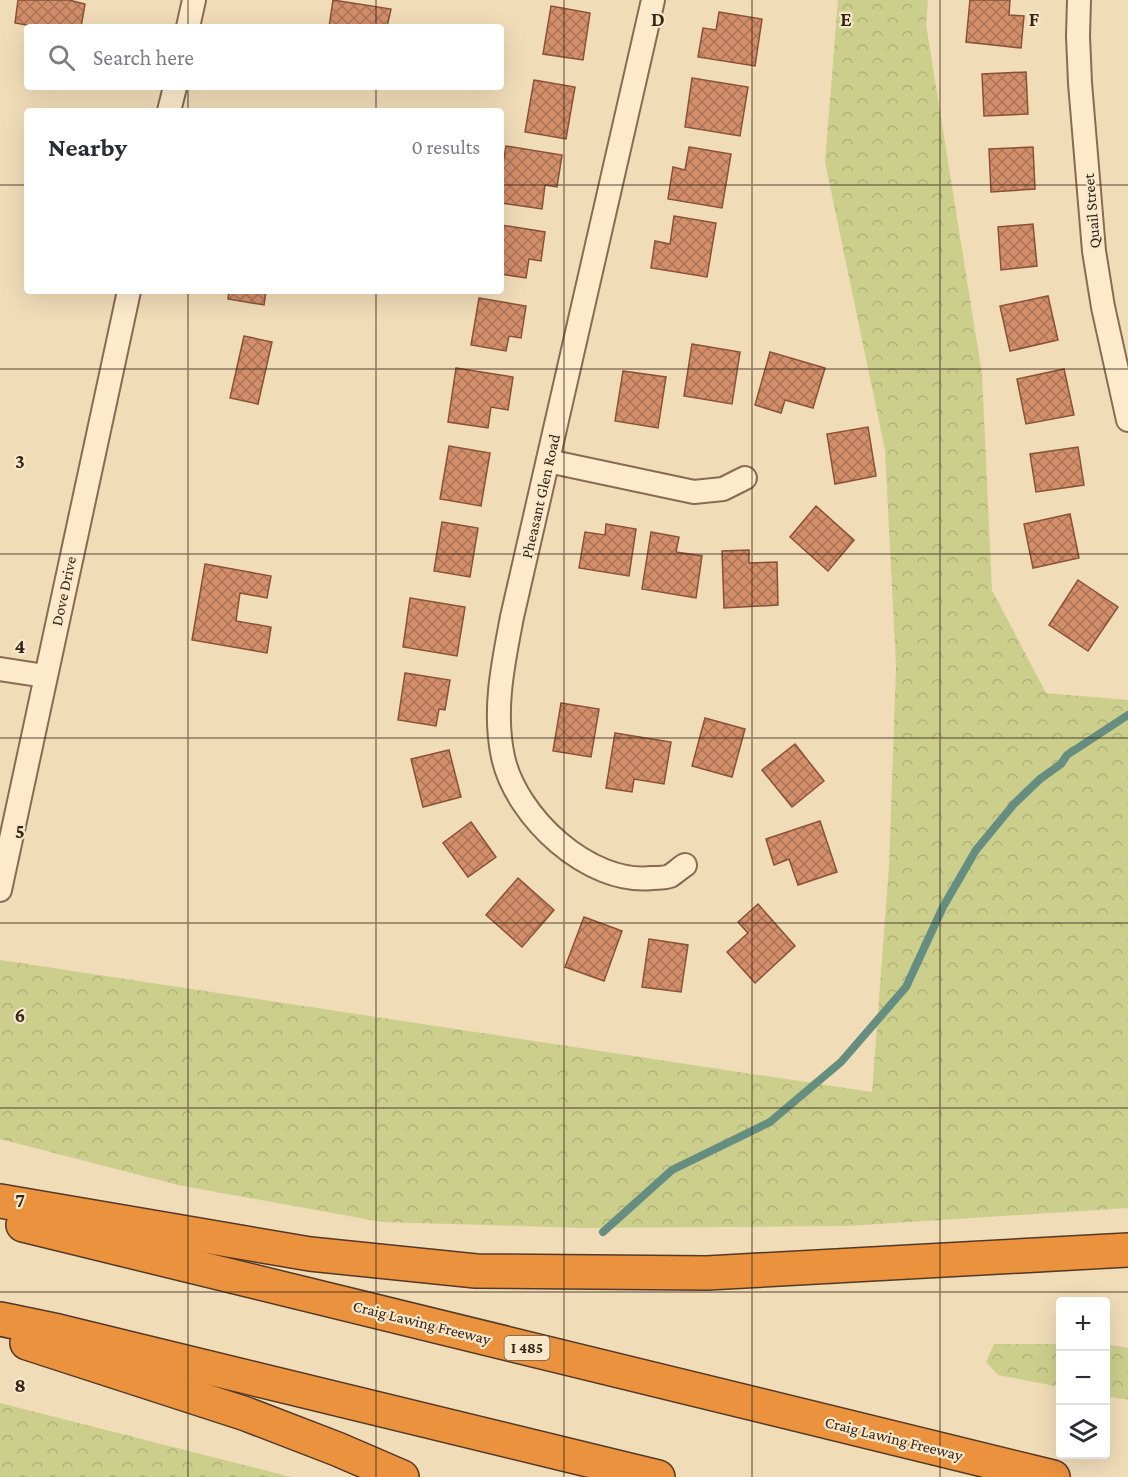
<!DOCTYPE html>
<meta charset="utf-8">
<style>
body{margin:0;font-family:"Crimson Pro",serif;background:#f2f2f3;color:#2b2b33}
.controls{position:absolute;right:18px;bottom:18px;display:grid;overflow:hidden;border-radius:6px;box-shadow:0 6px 24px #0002}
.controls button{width:54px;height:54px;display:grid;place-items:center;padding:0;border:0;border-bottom:2px solid #e1e1e2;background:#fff;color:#2b2b33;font:30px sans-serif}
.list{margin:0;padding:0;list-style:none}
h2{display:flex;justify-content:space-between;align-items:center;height:78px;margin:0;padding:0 24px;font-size:26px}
h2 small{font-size:20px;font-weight:400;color:#7c7c81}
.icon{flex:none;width:33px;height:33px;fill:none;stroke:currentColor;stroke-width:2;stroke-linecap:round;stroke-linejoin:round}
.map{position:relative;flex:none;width:1128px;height:1477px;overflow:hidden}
.search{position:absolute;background:#fff;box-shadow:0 6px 24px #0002;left:24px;top:24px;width:480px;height:66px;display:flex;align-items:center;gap:15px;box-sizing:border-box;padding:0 21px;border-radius:6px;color:#7c7c81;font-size:22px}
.panel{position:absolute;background:#fff;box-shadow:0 6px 24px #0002;left:24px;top:108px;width:480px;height:186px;border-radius:6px}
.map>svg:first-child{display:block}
.forest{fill:url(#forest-crowns)}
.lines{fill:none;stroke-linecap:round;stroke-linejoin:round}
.stream{stroke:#658e81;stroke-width:8}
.building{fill:url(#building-cross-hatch);stroke:#895136;stroke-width:1.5}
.street-casing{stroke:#886b52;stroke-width:26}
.highway-casing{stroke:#543927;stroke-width:36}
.street{stroke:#fceacb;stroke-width:22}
.highway{stroke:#ea923e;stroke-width:33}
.grid{fill:none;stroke:#352419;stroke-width:1.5;stroke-opacity:0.55}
.labels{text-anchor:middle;stroke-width:4.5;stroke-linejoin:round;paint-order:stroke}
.shield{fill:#f8e7c8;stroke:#705e4e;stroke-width:1.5}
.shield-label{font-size:15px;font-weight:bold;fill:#352419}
.street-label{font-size:16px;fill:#352419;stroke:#f8e7c8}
.grid-label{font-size:20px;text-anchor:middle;font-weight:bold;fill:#352419;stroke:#f8e7c8;stroke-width:4.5;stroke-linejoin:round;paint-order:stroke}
</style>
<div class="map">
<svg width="1128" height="1477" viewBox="0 0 1128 1477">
<defs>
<pattern id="forest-crowns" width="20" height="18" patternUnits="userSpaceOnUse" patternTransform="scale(1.5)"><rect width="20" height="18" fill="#cccf8c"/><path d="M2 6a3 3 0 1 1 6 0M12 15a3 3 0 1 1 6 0" fill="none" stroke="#b0b278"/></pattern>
<pattern id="building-cross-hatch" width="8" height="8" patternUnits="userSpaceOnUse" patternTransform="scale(1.5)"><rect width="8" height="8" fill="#d38e6a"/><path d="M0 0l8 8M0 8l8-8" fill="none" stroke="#ac7456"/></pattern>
</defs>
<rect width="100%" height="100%" fill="#f1dcb8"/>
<g class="forest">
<path d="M838,0H928L926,24L982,374L992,590L1046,693L1128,700V1208L848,1226L583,1228L382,1222L178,1185L0,1139V960L872,1092L889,866L896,667L885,450L825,162Z"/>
<path d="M994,1344H1060V1387L998,1375L986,1362Z"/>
<path d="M1106,1344L1128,1348V1400L1106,1396Z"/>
<path d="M0,1403L291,1477H0Z"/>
</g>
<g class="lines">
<path class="stream" d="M603,1232L672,1170L770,1122L841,1062L906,987L943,907L976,850L1014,804L1040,779L1061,764L1067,755L1128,715"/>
</g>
<g class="building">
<path d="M18,0H69L85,4L81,27H37L15,23Z"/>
<path d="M333,0L391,9L387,27H329Z"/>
<path d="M970,0H1010L1009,15L1024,16L1021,48L966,42Z"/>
<path d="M551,6L590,13L583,60L543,54Z"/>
<path d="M719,12L762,19L755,66L698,57L703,28L716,30Z"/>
<path d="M1026,72L1028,114L984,116L982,74Z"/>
<path d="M692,78L748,87L740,136L685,127Z"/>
<path d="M534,80L575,87L566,139L525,132Z"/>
<path d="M506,146L562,155L557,187L545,185L542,209L501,203V177Z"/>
<path d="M689,147L731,154L722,208L668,199L673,167L685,170Z"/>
<path d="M1033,147L1035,189L991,192L989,149Z"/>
<path d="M674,216L716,223L707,277L651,268L655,241L670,244Z"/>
<path d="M1033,224L1037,266L1001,270L998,227Z"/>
<path d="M501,225L545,232L541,261L529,259L526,278L501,274Z"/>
<path d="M229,291H266L264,305L228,299Z"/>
<path d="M1048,296L1058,340L1010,351L1000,306Z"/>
<path d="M479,298L526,306L521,338L509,336L506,351L471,345Z"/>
<path d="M244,336L272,342L258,404L230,398Z"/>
<path d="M692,344L740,352L732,404L684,396Z"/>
<path d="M770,352L825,368L813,408L785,400L781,413L755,405Z"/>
<path d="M456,368L513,377L508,410L491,407L488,428L448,422Z"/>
<path d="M1064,369L1074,415L1026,424L1017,379Z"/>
<path d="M623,371L666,377L658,428L615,421Z"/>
<path d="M868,427L876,476L835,484L827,434Z"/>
<path d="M449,446L490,453L481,506L440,499Z"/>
<path d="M1078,447L1084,485L1036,492L1030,454Z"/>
<path d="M816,506L854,540L828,571L790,537Z"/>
<path d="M1070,514L1079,558L1033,568L1024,524Z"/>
<path d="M442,522L478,528L470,577L434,571Z"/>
<path d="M606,524L636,529L629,576L579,568L585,532L605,535Z"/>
<path d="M651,532L679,537L676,552L702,556L696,598L642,589Z"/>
<path d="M749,550V563L777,562L778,605L724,608L722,551Z"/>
<path d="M205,564L271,576L267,598L240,593L236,621L271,627L267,653L192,640Z"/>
<path d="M1078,580L1118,607L1088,651L1049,625Z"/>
<path d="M410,598L465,607L457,656L403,647Z"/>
<path d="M405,673L450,680L445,710L439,709L436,726L398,720Z"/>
<path d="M561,703L599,709L591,757L553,751Z"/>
<path d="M705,718L745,729L732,777L692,766Z"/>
<path d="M615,733L671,742L664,784L634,779L632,792L606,788Z"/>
<path d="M795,744L824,781L792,807L762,770Z"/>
<path d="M449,750L461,797L423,807L411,759Z"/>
<path d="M820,821L837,872L798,885L789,859L774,865L766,839Z"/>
<path d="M471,822L496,857L468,877L443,843Z"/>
<path d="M518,878L554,910L522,947L486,915Z"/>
<path d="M758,904L795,946L755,983L727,952L748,933L738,922Z"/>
<path d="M584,917L622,931L604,981L565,967Z"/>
<path d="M649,939L688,945L681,992L642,987Z"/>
</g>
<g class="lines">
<defs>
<g id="street">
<path d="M653,0L512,617C503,664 493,710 503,757C516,817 589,885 652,878C658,878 665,878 670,876C675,873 680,868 685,865"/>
<path d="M1079,0L1078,36L1080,83L1094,251L1103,307L1128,420"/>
<path d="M188,27L194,0"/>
<path d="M169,111L175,87"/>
<path d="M548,461L694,492L723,489L745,478"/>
<path d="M0,669L45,676"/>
<path d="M0,890L129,291"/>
</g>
<g id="highway">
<path d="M0,1201L310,1254L476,1271L707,1273L1128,1250"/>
<path d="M23,1225L1053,1477"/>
<path d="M0,1319L58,1331L658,1477"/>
<path d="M27,1343L246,1414L337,1449L402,1477"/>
</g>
</defs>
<use href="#street" class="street-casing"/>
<use href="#highway" class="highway-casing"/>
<use href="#street" class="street"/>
<use href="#highway" class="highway"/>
</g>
<path class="grid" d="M188,0V27M376,0V27M564,0V1477M752,0V1477M940,0V1477M188,87V111M376,87V111M0,185H27M501,185H1128M188,291V1477M376,291V1477M0,369H1128M0,554H1128M0,738H1128M0,923H1128M0,1108H1128M0,1292H1128"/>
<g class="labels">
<rect class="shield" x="504.5" y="1336" width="45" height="24" rx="4.5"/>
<g class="shield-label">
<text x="527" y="1353">I 485</text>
</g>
<g class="street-label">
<text transform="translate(1091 211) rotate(-95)" y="6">Quail Street</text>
<text transform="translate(540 496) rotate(-77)" y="6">Pheasant Glen Road</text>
<text transform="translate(63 591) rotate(-78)" y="6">Dove Drive</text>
<text transform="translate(422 1322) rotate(14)" y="6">Craig Lawing Freeway</text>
<text transform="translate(894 1438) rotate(14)" y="6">Craig Lawing Freeway</text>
</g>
</g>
<g class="grid-label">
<text x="658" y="26">D</text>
<text x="846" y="26">E</text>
<text x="1034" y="26">F</text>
<text x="20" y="468">3</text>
<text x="20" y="653">4</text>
<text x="20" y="838">5</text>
<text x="20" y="1022">6</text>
<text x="20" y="1207">7</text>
<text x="20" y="1392">8</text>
</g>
</svg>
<div class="controls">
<button>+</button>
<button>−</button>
<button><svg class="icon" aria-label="layers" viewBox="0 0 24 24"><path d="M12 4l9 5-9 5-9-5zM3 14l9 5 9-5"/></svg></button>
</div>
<div class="search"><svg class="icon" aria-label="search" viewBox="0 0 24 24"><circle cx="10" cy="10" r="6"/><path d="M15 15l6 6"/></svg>Search here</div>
<section class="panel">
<h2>Nearby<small>0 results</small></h2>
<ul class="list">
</ul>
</section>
</div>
